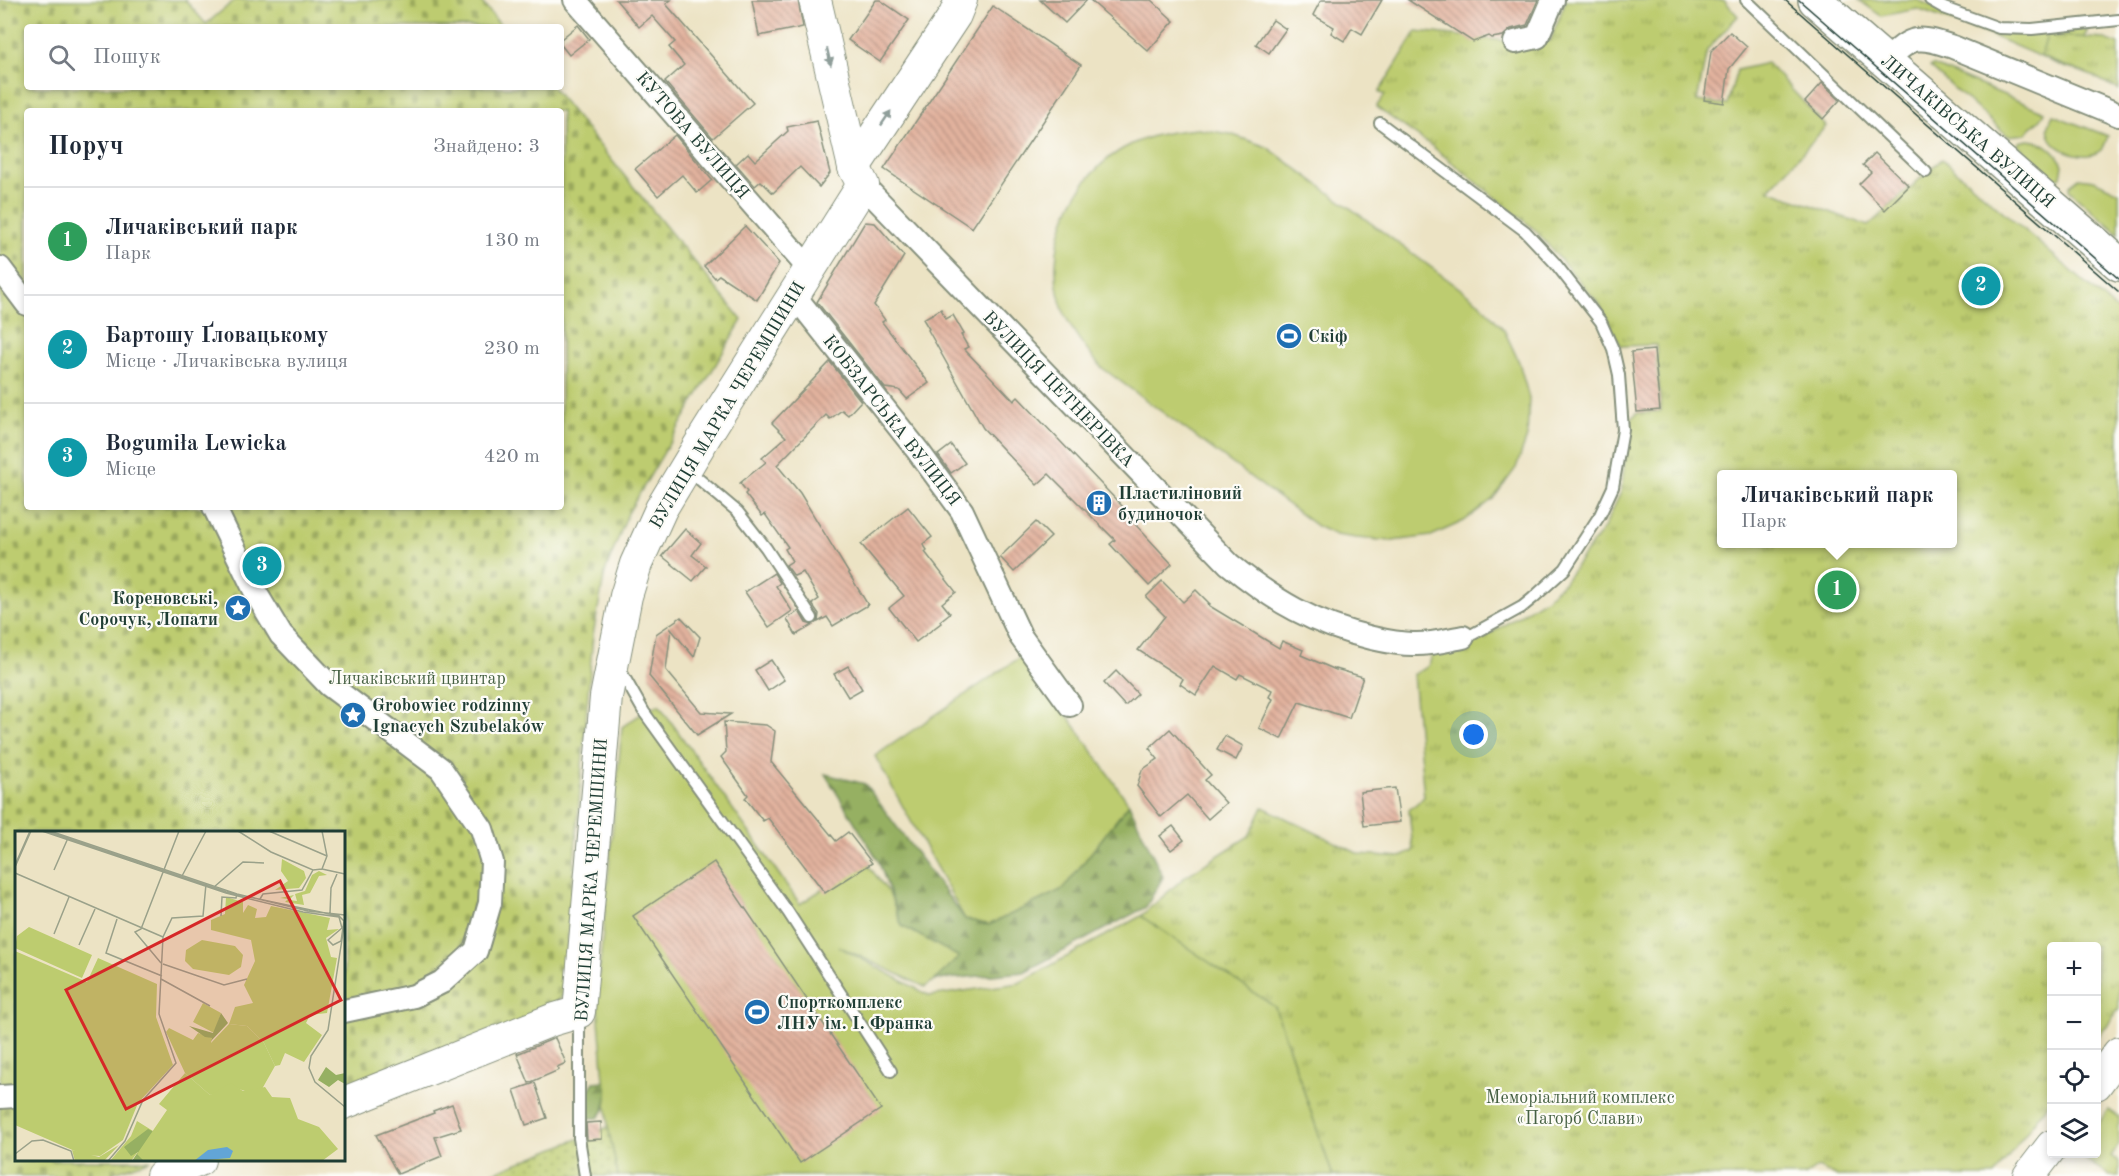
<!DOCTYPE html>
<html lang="uk">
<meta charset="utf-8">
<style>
body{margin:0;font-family:"Old Standard TT",serif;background:#f6f6f7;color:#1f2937}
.controls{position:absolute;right:18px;bottom:18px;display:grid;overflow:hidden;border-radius:6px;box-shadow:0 3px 9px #0003}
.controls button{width:54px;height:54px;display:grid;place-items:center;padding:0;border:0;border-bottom:2px solid #e0e1e3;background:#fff;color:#1f2937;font:30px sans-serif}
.you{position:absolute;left:1474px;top:735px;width:21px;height:21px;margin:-15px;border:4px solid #fff;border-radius:50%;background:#1a73e8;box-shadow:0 0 0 9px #1a73e833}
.badge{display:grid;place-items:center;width:39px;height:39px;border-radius:50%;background:#111827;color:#fff;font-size:20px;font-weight:700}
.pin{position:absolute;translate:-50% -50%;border:3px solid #fff;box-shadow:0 2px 6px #0006}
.popup{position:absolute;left:1717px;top:470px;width:240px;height:78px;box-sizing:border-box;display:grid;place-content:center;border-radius:6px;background:#fff;filter:drop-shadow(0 2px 4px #0005);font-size:20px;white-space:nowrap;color:#747a83}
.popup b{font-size:22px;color:#1f2937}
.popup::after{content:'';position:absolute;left:50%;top:100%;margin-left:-12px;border:12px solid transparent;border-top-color:#fff}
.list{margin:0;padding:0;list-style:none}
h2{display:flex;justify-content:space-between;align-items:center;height:78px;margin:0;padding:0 24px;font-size:26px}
h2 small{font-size:20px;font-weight:400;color:#747a83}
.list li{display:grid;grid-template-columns:39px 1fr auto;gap:18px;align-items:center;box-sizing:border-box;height:108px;padding:0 24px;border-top:2px solid #e0e1e3}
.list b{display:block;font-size:22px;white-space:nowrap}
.list p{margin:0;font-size:20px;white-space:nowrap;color:#747a83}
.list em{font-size:20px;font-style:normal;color:#747a83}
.icon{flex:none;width:33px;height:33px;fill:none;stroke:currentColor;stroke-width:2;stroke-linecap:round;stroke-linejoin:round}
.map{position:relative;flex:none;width:2119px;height:1176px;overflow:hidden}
.search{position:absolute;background:#fff;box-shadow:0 3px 9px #0003;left:24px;top:24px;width:540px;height:66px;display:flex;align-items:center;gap:15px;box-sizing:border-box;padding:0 21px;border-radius:6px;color:#747a83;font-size:22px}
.panel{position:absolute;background:#fff;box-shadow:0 3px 9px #0003;left:24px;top:108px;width:540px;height:402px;border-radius:6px}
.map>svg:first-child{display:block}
.grass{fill:#bdcc6f;stroke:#6e8452;stroke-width:1.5}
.forest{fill:url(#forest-firs);stroke:#5a764b;stroke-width:1.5}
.cemetery{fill:url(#cemetery-stones);stroke:#6e8452;stroke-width:1.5;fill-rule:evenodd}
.park{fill:url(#park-tufts);stroke:#6e8452;stroke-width:1.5;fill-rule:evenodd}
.garden{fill:url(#garden-dots);stroke:#6e8452;stroke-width:1.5}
.building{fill:url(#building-back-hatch)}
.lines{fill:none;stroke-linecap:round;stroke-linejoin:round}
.lane-casing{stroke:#86907c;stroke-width:14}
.street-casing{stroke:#86907c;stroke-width:26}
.secondary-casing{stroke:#86907c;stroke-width:34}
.primary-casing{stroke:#86907c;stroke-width:36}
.lane{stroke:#fff;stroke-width:10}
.street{stroke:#fff;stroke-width:22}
.secondary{stroke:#fff;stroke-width:32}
.primary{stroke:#fff;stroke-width:33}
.tram{stroke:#1f3d34;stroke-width:1.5}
.oneway{fill:#8f9e9a}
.labels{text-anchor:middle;stroke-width:4.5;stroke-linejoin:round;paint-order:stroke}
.street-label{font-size:18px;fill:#1f3d34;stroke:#fdfcf7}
.poi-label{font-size:18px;font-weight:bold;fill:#1f3d34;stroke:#fdfcf7;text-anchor:start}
.park-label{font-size:18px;fill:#466143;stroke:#fdfcf7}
.inset-road{fill:none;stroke:#9aa18a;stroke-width:1.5}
.view{fill:#d62828;fill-opacity:0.15;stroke:#d62828;stroke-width:3}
.inset-edge{fill:none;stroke:#1f3d34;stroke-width:3}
</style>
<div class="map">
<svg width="2119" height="1176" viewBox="0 0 2119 1176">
<defs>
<pattern id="forest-firs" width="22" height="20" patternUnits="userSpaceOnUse" patternTransform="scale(1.5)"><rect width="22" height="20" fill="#96b062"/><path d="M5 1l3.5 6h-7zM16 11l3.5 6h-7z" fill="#7a9052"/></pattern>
<pattern id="cemetery-stones" width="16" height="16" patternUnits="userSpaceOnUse" patternTransform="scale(1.5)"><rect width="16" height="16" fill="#bdcc6f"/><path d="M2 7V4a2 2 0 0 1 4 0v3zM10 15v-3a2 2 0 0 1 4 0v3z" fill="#99a75c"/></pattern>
<pattern id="park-tufts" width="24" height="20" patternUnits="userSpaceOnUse" patternTransform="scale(1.5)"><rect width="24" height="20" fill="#bdcc6f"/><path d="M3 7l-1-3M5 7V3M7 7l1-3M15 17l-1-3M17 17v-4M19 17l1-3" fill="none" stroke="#99a75c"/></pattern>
<pattern id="garden-dots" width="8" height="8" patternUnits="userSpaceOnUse" patternTransform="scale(1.5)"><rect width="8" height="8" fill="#bdcc6f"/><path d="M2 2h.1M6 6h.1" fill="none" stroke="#99a75c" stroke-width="1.8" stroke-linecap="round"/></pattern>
<pattern id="building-back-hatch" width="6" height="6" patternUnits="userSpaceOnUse" patternTransform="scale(1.5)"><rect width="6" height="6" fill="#e2b29e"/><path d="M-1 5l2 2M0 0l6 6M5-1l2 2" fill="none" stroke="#b79282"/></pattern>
</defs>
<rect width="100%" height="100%" fill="#fdfcf7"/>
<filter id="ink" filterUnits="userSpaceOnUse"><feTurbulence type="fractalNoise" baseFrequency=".0167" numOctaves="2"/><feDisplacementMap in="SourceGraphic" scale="12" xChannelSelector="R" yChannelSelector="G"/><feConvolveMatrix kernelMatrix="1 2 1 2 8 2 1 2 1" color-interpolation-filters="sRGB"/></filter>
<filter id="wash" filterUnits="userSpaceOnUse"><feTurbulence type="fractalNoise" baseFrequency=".008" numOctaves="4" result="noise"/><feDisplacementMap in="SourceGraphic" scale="24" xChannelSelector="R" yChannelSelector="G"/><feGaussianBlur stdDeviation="1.35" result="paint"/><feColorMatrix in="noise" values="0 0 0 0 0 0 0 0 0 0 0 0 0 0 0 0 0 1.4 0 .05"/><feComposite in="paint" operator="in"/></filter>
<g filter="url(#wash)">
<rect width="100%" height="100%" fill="#ece3c4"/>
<g class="grass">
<path d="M1859,0H1917L2004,33L2022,35L2087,29V32L2066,68L1990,35L1917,9L1881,16Z"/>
<path d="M1932,65L2045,112C2040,124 2032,123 2026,134L2008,136L1930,67Z"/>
<path d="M2053,115L2108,136C2106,140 2105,146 2102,149C2088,163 2052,151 2049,133C2047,127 2050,121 2053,115Z"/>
<path d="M1198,129L1230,134L1267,147L1481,304L1504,330L1519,362L1529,398L1527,437L1516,468L1493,499L1464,521L1431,536L1392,541L1356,538L1336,535L1317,526L1101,367C1087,351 1074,335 1065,315C1039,253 1071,172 1132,144C1153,134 1175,131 1198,129Z"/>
<path d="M2028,140C2044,141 2056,151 2063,165L2061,177L2056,179L2018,145L2019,142Z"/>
<path d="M2079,178L2094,180L2119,192V234L2069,190L2070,185Z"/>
<path d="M1025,654L1129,804L1063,889L989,925L965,919L875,756Z"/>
<path d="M659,705L800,904L865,861L889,893L902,926L960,957L935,980L925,987L838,946L930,996L1019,983L1141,916L1275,1007L1333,1176H618L608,1127L597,996L622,727L644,712Z"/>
<path d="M2108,1109L2119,1117V1145L2111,1156L2119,1162V1176H2110L2077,1154H2096L2097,1126Z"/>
</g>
<g class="forest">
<path d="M825,774L865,784L965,919L989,925L1063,889L1129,804L1163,877L1146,907L1024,972L935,980L959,957L902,926L878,860Z"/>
<path d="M604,1081C610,1093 607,1109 598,1118H589L582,1106L585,1095L594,1082Z"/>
</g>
<path class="cemetery" d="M0,0H185L206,24L235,0H480L502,27H27V87H552L742,320L628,513L605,572L593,635L563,995L544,1016L344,1089V832H16V1160H151L115,1172L111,1176H0ZM27,111H561V507H27Z"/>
<g class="park">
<path d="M1566,0H1724L1738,16L1707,50L1697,101L1727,105L1737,70L1767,63L1826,126L1769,190L1868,226L1942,159L2119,312V1009L2097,1039L2096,946H2052L2051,1099L1994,1176H1837L1818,1167L1805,1176H1333L1275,1007L1141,916L1186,876L1249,836L1263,807L1359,854L1401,857L1413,851L1409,810L1424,797L1413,674C1428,668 1431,667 1432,650L1490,634L1547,598L1564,582L1604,528L1621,492L1630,420L1637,413L1661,411L1656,345L1621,346L1600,305L1534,229L1433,147L1376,107L1385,95L1379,92L1417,31L1515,42L1550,41ZM1722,474H1952V544H1722Z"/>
<path d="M2047,35L2105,39L2119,44V90L2095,77L2041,57Z"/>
</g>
<path class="garden" d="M608,1127L618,1176H485Z"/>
<g id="blocks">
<g class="building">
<path d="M616,0H671L666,4L753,103L713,138L665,82L684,65L669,47L675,42L652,16L639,27Z"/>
<path d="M752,0H798L803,27L759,36Z"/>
<path d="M876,0H880L909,20L880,62L848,40Z"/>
<path d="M1040,0H1087L1065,23Z"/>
<path d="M1090,0H1151L1174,21L1148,51Z"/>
<path d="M1321,0H1382L1362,34L1352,28L1344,41L1331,33L1334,27L1313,15Z"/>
<path d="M1408,0H1538L1527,25L1511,29L1503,36L1492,38L1489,36L1473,42Z"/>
<path d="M993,6L1081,65L972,228L884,169Z"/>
<path d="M1273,20L1286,29L1269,53L1256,44Z"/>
<path d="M578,25L589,39L569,55L561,45V39Z"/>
<path d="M1730,32L1747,47L1729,69L1724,103L1704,100L1711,51Z"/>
<path d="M1822,83L1840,100L1823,119L1805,102Z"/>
<path d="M817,121L830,173L819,187L800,167L773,193L761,181L755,186L736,164L748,153L755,161L788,131L787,127Z"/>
<path d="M675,135L712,180L697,193L682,175L658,196L635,169Z"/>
<path d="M1875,153L1909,186L1885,210L1859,184L1871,172L1863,165Z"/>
<path d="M865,222L875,223L904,256L874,305L885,320L882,322L929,383L907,399L899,390L885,388L817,302Z"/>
<path d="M745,226L779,263L757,300L719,275L715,278L704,266Z"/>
<path d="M941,309L946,319L953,315L964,334L961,335L968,347L964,349L1014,401L1018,397L1123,507L1121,509L1172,564L1149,586L1110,544L1115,540L1049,474L1037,485L983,428L928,330L929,329L923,319Z"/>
<path d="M1654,350L1660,410L1637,412L1631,352Z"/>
<path d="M830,362L861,401L848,415L842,410L830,419L826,415L777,465L800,493L868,605L833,626L827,617L818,622L819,614L812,604L819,599L803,572L794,576L786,565L792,561L785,549L788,547L765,514L762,516L745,494L747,492L740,483L766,462L762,458L786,437L772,423Z"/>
<path d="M951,445L965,463L951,473L938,455Z"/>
<path d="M908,507L932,537L923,544L927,550L925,552L956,592L942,603L950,613L940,621L941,623L916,642L889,608L904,596L861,544Z"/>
<path d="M1036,522L1051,537L1014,572L1000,557Z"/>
<path d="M685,529L701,543L692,555L706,566L693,581L662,556Z"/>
<path d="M774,573L780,583L776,586L792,611L769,627L745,592Z"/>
<path d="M1162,581L1183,602L1196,590L1210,604L1208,605L1279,648L1282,641L1303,650L1301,655L1336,670V669L1363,677L1349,718L1299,702L1281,739L1259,728L1273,699L1269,697L1272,690L1240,674L1237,679L1215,666L1196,695L1180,684L1183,679L1138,650L1165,616L1146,597Z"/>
<path d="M799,611L806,623L813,625L796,635L787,619Z"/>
<path d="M681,617L700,637L694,657L671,629L666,670L701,712L731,714L697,735L649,676L656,634Z"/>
<path d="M771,660L784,680L768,691L755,670Z"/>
<path d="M848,666L862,689L848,697L834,674Z"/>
<path d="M1116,671L1138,694L1125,706L1104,683Z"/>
<path d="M724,722L766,725L775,731L771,762L836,841L848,832L872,863L825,893L768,818L763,821L745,798L748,795L721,757L726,752Z"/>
<path d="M1170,729L1211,775L1205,780L1226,803L1208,819L1187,795L1161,817L1137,786L1142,770L1158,759L1149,748Z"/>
<path d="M1225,736L1243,746L1236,760L1217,750Z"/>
<path d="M1395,788L1400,822L1364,826L1360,792Z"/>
<path d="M1173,826L1184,840L1171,850L1160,836Z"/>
<path d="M714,862L881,1109L800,1163L633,916Z"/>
<path d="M555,1038L566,1063L557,1067L559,1070L529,1083L517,1054Z"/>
<path d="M535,1083L547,1118L526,1125L514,1090Z"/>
<path d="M452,1104L461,1129L435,1137L442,1156L398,1174L376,1135L434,1113L433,1111Z"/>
<path d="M601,1122L602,1139L587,1140L586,1123Z"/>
</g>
</g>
</g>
<g filter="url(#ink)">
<use href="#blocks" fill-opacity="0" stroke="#86907c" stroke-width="1.5"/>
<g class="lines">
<defs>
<g id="lane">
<path d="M1746,0L1926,172"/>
<path d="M1930,0L1944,8L1999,28L2032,29L2119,20"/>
<path d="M1380,123L1525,231L1555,263L1601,322L1613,349L1619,375L1623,430L1613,487L1600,515L1565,569L1533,598L1522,607L1473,634L1463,637"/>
<path d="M688,470L738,512L766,548L812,618"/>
<path d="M619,668L644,712L788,912L891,1071"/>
<path d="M579,1015V1138L585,1176"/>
</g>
<g id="street">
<path d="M575,0L810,270"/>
<path d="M1515,42L1537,37L1553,0"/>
<path d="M1887,61C1912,34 1919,36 1953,47L2119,115"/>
<path d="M863,185L1229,564C1273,600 1315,625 1372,638C1385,641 1399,644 1413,644C1430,645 1447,640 1463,637"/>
<path d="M0,268L27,304"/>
<path d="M794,295L918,451L962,511L1021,637L1070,705"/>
<path d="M214,507L257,595L281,635L329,685L441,769L482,829L492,862L490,903L476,951L442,982L414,996L344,1011"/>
<path d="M0,1097L16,1096"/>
</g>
<g id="secondary">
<path d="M854,167L955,15L961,0"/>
<path d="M2096,1084L2119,1053"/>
<path d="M344,1103L552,1020L579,1012L606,697L626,596L636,564L661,509L705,436L863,185L854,167L815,0"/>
<path d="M162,1176L199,1160"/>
<path d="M2029,1176L2052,1146"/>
</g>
<path id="primary" d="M1815,0L2119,264"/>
</defs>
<use href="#lane" class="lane-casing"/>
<use href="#street" class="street-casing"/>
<use href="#secondary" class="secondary-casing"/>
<use href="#primary" class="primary-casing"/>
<use href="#lane" class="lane"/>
<use href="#street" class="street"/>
<use href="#secondary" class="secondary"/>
<use href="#primary" class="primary"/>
<g class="tram">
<path d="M1785,0L2119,292"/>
<path d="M1799,0L2119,279"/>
</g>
</g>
<defs><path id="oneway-solid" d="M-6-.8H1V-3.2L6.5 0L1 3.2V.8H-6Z" transform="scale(1.5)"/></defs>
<g class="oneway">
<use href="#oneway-solid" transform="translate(829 57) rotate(77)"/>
<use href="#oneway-solid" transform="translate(886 118) rotate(-56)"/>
</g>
</g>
<defs>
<symbol id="stadium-disc" viewBox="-11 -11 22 22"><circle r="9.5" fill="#1f6fb2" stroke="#fdfcf7"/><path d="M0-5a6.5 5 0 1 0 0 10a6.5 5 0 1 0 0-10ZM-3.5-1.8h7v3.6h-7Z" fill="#fff"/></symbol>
<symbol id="building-disc" viewBox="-11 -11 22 22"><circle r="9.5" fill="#1f6fb2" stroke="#fdfcf7"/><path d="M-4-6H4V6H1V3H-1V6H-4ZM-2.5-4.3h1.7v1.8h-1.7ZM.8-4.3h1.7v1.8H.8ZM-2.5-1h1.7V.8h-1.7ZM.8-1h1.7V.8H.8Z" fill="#fff"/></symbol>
<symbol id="sight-disc" viewBox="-11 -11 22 22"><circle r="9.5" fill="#1f6fb2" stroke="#fdfcf7"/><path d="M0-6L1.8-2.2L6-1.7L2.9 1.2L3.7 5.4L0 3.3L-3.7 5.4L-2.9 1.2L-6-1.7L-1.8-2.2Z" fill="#fff"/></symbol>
</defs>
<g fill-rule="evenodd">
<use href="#stadium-disc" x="1274" y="321" width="30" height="30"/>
<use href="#building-disc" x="1084" y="488" width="30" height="30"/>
<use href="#sight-disc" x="223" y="593" width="30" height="30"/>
<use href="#sight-disc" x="338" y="700" width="30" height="30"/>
<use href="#stadium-disc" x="742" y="997" width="30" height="30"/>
</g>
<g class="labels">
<g class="street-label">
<text transform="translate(1968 131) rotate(41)" y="6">ЛИЧАКІВСЬКА ВУЛИЦЯ</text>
<text transform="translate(693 135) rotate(49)" y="6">КУТОВА ВУЛИЦЯ</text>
<text transform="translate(1059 389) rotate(46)" y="6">ВУЛИЦЯ ЦЕТНЕРІВКА</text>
<text transform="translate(727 405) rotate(-59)" y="6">ВУЛИЦЯ МАРКА ЧЕРЕМШИНИ</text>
<text transform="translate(892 420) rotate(52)" y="6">КОБЗАРСЬКА ВУЛИЦЯ</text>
<text transform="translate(591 880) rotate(-86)" y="6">ВУЛИЦЯ МАРКА ЧЕРЕМШИНИ</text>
</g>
<g class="poi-label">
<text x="1308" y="342">Скіф</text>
<text x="1118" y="499">Пластиліновий<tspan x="1118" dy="21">будиночок</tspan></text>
<text x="218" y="604" text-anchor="end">Кореновські,<tspan x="218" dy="21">Сорочук, Лопати</tspan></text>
<text x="372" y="711">Grobowiec rodzinny<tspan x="372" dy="21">Ignacych Szubelaków</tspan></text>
<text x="777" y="1008">Спорткомплекс<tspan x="777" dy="21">ЛНУ ім. І. Франка</tspan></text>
</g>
<g class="park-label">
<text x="417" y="684">Личаківський цвинтар</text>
<text x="1580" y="1103">Меморіальний комплекс<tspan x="1580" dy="21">«Пагорб Слави»</tspan></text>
</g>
</g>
<g transform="translate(15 831)">
<rect width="330" height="330" fill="#ece3c4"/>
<path d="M304,40L312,44L304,45L295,62L287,64L289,74L270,71L273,68L265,67L279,64L274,69L282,70L280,63L290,60L297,44ZM187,109L220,115L228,124L226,136L214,144L178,138L170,130L171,119ZM188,172L206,182L199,202L178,191ZM214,193L232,195L249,212L260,235L247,258L233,261L221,257L195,264L170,242L151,201L154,197L178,209L183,202L197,207L196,212ZM122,290L138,300L116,330H95L116,305ZM104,314L89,330H60L57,319L84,326Z" fill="#bdcc6f"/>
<path d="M206,182L213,192L196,210L197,207L190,206L174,195L198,202ZM311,236L321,244L330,242V253L323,249L314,256L303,249ZM133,298L139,301L136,330H117L123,321L116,325L109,316Z" fill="#96b062"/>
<path d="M14,96L77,124L67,147L0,117L2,105ZM0,120L72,151L83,127L142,153L141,186L158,234L123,272L108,309L85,325L69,324L0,294Z" fill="#bdcc6f"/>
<path d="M267,28L289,40L291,47L284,57L260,59L273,50L266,40ZM211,66L228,71V82L233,74L242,78L240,87L251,86L256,75L315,87L312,99L324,98L311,107L316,126L322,127L312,182L295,184L291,192L307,204L289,231L270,222L265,234L260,235L249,212L232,195L214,193L220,176L238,172L229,154L240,130L236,109L196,99V89L210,83Z" fill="#bdcc6f"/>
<path d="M170,242L195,264L216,252L228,260L250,256L257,266L275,267L283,288L304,296L323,318L307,330H129L122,323L152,279L144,273Z" fill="#bdcc6f"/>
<path d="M212,316L218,320L215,327L179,330L193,319Z" fill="#62a5d6"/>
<path class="inset-road" d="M27,0L211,62L288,81L324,86L327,97L313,109L318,114L326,110L329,90L324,85L211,61L30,0M35,0L222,63L293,80L330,84M223,0L256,21L298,39L307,38M254,0L312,25M307,0L312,25L307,38M0,34L15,0M0,36L16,0M307,38L330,43M39,39L53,7M0,42L148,106M167,45L191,0M199,56L228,31L249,32M245,68L248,63L287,59L298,39M315,82L316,57L322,43M206,85L207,66L221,67L222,63M102,88L91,122L147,145M330,89L313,199L296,225L294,237L300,251L330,276M39,103L54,66M64,114L80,78M146,132L120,101L126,98L164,0M148,133L209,154L232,148M146,148L195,175M0,323L17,310L28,309L56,320L59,330M93,330L110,310L128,269L161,232L144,183L148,106L157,87L188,85L191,53"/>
<path class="view" d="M265,50L326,169L111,278L51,159Z"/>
<rect width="330" height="330" class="inset-edge"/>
</g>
</svg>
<div class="controls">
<button>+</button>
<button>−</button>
<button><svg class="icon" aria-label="locate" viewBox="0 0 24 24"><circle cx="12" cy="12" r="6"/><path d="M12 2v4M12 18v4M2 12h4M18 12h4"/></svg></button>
<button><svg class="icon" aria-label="layers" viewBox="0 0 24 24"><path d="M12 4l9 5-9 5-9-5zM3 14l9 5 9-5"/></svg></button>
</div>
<div class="you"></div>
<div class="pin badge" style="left:1837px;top:590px;background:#2e9e5b">1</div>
<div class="popup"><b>Личаківський парк</b>Парк</div>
<div class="pin badge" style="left:1981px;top:286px;background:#0f9aa8">2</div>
<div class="pin badge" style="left:262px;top:566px;background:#0f9aa8">3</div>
<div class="search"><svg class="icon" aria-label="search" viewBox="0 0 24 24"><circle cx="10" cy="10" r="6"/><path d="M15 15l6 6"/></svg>Пошук</div>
<section class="panel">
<h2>Поруч<small>Знайдено: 3</small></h2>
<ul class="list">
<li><span class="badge" style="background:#2e9e5b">1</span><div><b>Личаківський парк</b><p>Парк</p></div><em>130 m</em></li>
<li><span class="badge" style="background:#0f9aa8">2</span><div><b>Бартошу Ґловацькому</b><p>Місце · Личаківська вулиця</p></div><em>230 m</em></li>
<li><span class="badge" style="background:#0f9aa8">3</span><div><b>Bogumiła Lewicka</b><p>Місце</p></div><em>420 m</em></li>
</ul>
</section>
</div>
